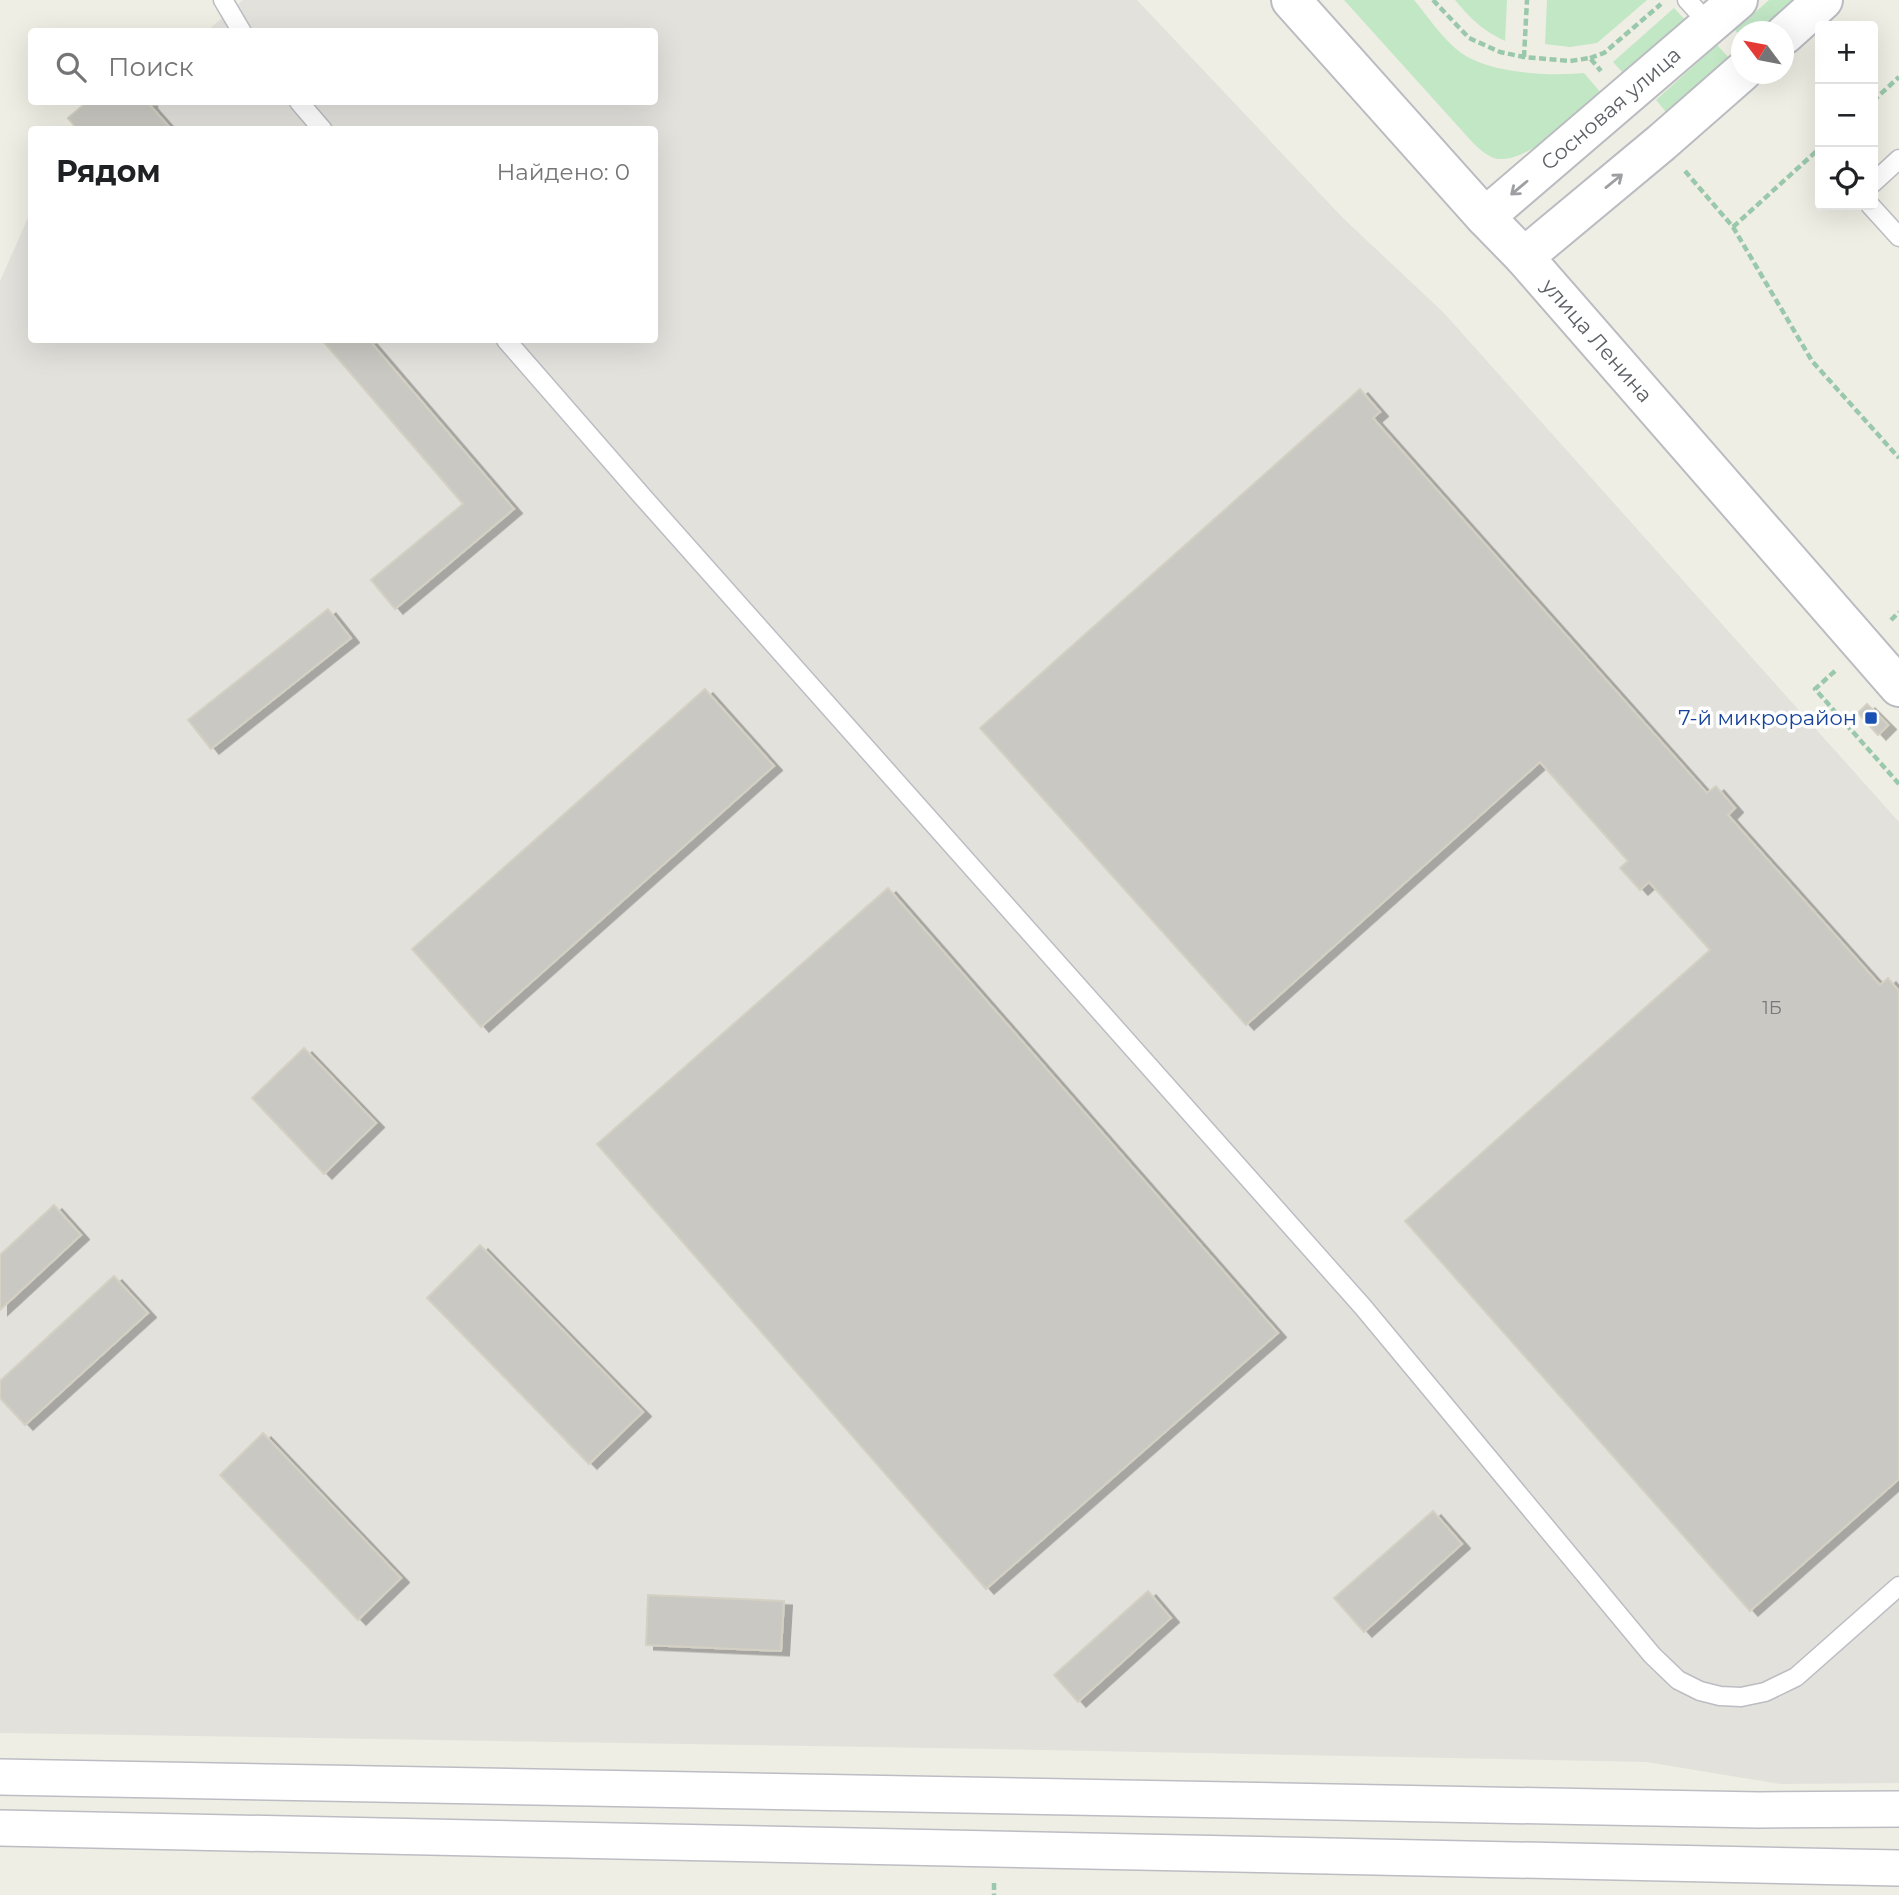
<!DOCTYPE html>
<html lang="ru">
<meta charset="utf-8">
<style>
body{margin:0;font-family:Montserrat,sans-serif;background:#f6f6f6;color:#202124}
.controls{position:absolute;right:21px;top:21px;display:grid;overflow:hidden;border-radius:7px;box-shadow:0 7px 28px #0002}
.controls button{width:63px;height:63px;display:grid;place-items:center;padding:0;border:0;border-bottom:2px solid #e0e0e0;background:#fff;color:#202124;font:35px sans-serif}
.compass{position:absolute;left:1731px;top:21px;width:63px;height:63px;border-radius:50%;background:#fff;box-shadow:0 7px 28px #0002;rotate:302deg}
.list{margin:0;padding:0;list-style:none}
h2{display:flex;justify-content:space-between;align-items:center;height:91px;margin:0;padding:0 28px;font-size:30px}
h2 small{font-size:23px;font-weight:400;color:#757577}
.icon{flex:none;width:38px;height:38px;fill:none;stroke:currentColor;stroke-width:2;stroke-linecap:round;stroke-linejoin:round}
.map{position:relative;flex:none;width:1899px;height:1895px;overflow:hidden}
.search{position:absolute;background:#fff;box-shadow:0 7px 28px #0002;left:28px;top:28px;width:630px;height:77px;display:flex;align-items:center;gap:18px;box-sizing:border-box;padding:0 24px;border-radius:7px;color:#757577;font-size:26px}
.panel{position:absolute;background:#fff;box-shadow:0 7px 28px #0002;left:28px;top:126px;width:630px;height:217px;border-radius:7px}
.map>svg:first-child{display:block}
.industrial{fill:#e3e1dc}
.green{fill:#c1e7c5}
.building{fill:#cac8c2;stroke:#d4d0c3;stroke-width:2;filter:url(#shadow)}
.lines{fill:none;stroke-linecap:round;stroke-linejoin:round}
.lane-casing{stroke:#bcbdc3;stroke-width:21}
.street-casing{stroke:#bcbdc3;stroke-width:38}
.secondary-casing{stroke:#babcc2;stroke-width:42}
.path{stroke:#9ac8ac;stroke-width:4.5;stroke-dasharray:7 3.5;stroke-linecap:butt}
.lane{stroke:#fff;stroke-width:18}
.street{stroke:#fff;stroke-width:35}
.secondary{stroke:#fff;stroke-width:38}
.oneway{stroke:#9d9fa3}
.transit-dot{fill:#1a4fb4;stroke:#fff;stroke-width:2.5}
.labels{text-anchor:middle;stroke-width:7;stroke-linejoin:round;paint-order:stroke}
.number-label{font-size:18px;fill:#78797c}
.street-label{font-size:21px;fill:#5c5f65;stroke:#fff}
.transit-label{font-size:21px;fill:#164399;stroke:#fff;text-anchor:end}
</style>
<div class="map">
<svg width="1899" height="1895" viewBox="0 0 1899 1895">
<defs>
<filter id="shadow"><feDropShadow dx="8" dy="4.5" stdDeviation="0" flood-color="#0004"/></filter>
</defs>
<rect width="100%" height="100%" fill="#efeee4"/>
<path class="industrial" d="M243,0H1137L1343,218L1444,313L1899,822V1783L1780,1784L1646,1762L993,1749L0,1733V281L31,211L32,340H654V130H78L68,118L87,102H654V32L207,31Z"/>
<g class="green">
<path d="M1344,0H1414C1430,19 1445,43 1466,56C1497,74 1550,76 1584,73L1601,93C1578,112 1533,159 1502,159C1491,160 1482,151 1474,144Z"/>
<path d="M1455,0H1507L1505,41C1482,30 1471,19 1455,0Z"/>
<path d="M1547,0H1647L1597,43L1570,47L1545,44Z"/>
<path d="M1769,0H1794L1759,31L1742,32L1741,37L1735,30Z"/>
<path d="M1674,8L1686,21L1624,74L1613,62Z"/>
<path d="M1717,45L1729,58L1667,113L1656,100Z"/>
</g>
<g class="building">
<path d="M87,102H150L148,103L172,130H78L68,118Z"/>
<path d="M322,340H369L514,509L395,609L371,580L463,504Z"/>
<path d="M1360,389L1380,412L1373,418L1707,793L1716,786L1735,808L1728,815L1880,985L1888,978L1899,991V1479L1750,1611L1405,1221L1710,950L1649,882L1640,890L1620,868L1628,861L1540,762L1246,1025L980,728Z"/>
<path d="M328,609L351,638L211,749L188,720Z"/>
<path d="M705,689L774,766L481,1027L412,949Z"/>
<path d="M1867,704L1888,725L1878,735L1858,713Z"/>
<path d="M888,888L1278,1333L986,1589L597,1144Z"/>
<path d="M304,1048L376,1123L324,1174L252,1098Z"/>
<path d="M54,1205L81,1235L0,1310V1255Z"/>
<path d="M480,1245L643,1412L589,1464L427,1298Z"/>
<path d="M114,1276L148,1313L25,1425L0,1398V1381Z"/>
<path d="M263,1433L401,1578L358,1620L220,1475Z"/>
<path d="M1433,1511L1462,1544L1364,1632L1334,1598Z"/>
<path d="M1148,1591L1171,1618L1078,1702L1054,1675Z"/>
<path d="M648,1595L784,1601L781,1651L646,1645Z"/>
</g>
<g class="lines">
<defs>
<g id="lane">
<path d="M223,0L242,32"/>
<path d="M1687,0L1710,25"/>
<path d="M299,102L323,130"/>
<path d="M1873,183L1899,159"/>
<path d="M1870,205L1899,237"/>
<path d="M506,340L642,496L1363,1307L1652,1655L1678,1680L1700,1691L1720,1696L1741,1697L1765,1692L1796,1677L1899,1586"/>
</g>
<g id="street">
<path d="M0,1777L1759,1810L1899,1809"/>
<path d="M0,1828L1899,1868"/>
</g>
<g id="secondary">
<path id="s1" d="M1291,0L1485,217L1524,257L1899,687"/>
<path d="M1784,35L1823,0"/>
<path id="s2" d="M1485,217L1738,0"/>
<path d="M1524,257L1661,143L1742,72"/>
</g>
</defs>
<use href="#lane" class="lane-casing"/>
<use href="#street" class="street-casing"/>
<use href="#secondary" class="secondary-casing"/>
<g class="path">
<path d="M1433,0L1469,38L1500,52L1524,57L1570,61L1590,58L1601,71"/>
<path d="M1524,57L1527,0"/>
<path d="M1590,58L1604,53L1661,4"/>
<path d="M1873,101L1899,77"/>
<path d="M1685,171L1733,227L1812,361L1899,458"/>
<path d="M1733,227L1820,148"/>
<path d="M1891,620L1899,612"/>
<path d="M1835,671L1815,689L1899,784"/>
<path d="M994,1883V1895"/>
</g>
<use href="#lane" class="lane"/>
<use href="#street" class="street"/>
<use href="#secondary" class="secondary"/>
</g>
<defs><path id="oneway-shaft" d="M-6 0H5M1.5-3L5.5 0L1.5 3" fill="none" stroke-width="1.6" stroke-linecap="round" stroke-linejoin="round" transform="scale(1.75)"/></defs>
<g class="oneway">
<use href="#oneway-shaft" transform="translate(1614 181) rotate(-39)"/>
<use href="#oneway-shaft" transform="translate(1519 188) rotate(140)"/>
</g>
<rect class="transit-dot" x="1864" y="711" width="14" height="14" rx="3.5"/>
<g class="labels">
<g class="number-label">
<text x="1772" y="1014">1Б</text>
</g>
<g class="street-label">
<text dy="7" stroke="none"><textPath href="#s2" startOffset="166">Сосновая улица</textPath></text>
<text dy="7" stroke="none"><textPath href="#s1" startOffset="458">улица Ленина</textPath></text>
</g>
<g class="transit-label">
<text x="1857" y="725">7-й микрорайон</text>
</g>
</g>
</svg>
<div class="controls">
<button>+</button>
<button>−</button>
<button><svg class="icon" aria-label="locate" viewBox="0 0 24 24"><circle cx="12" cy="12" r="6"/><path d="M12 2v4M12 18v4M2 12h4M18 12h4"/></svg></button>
</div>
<svg class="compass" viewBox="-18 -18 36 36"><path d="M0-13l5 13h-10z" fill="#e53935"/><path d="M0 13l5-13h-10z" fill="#757577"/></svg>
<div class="search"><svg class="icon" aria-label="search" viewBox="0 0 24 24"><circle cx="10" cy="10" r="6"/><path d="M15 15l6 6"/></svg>Поиск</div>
<section class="panel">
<h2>Рядом<small>Найдено: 0</small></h2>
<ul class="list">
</ul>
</section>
</div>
